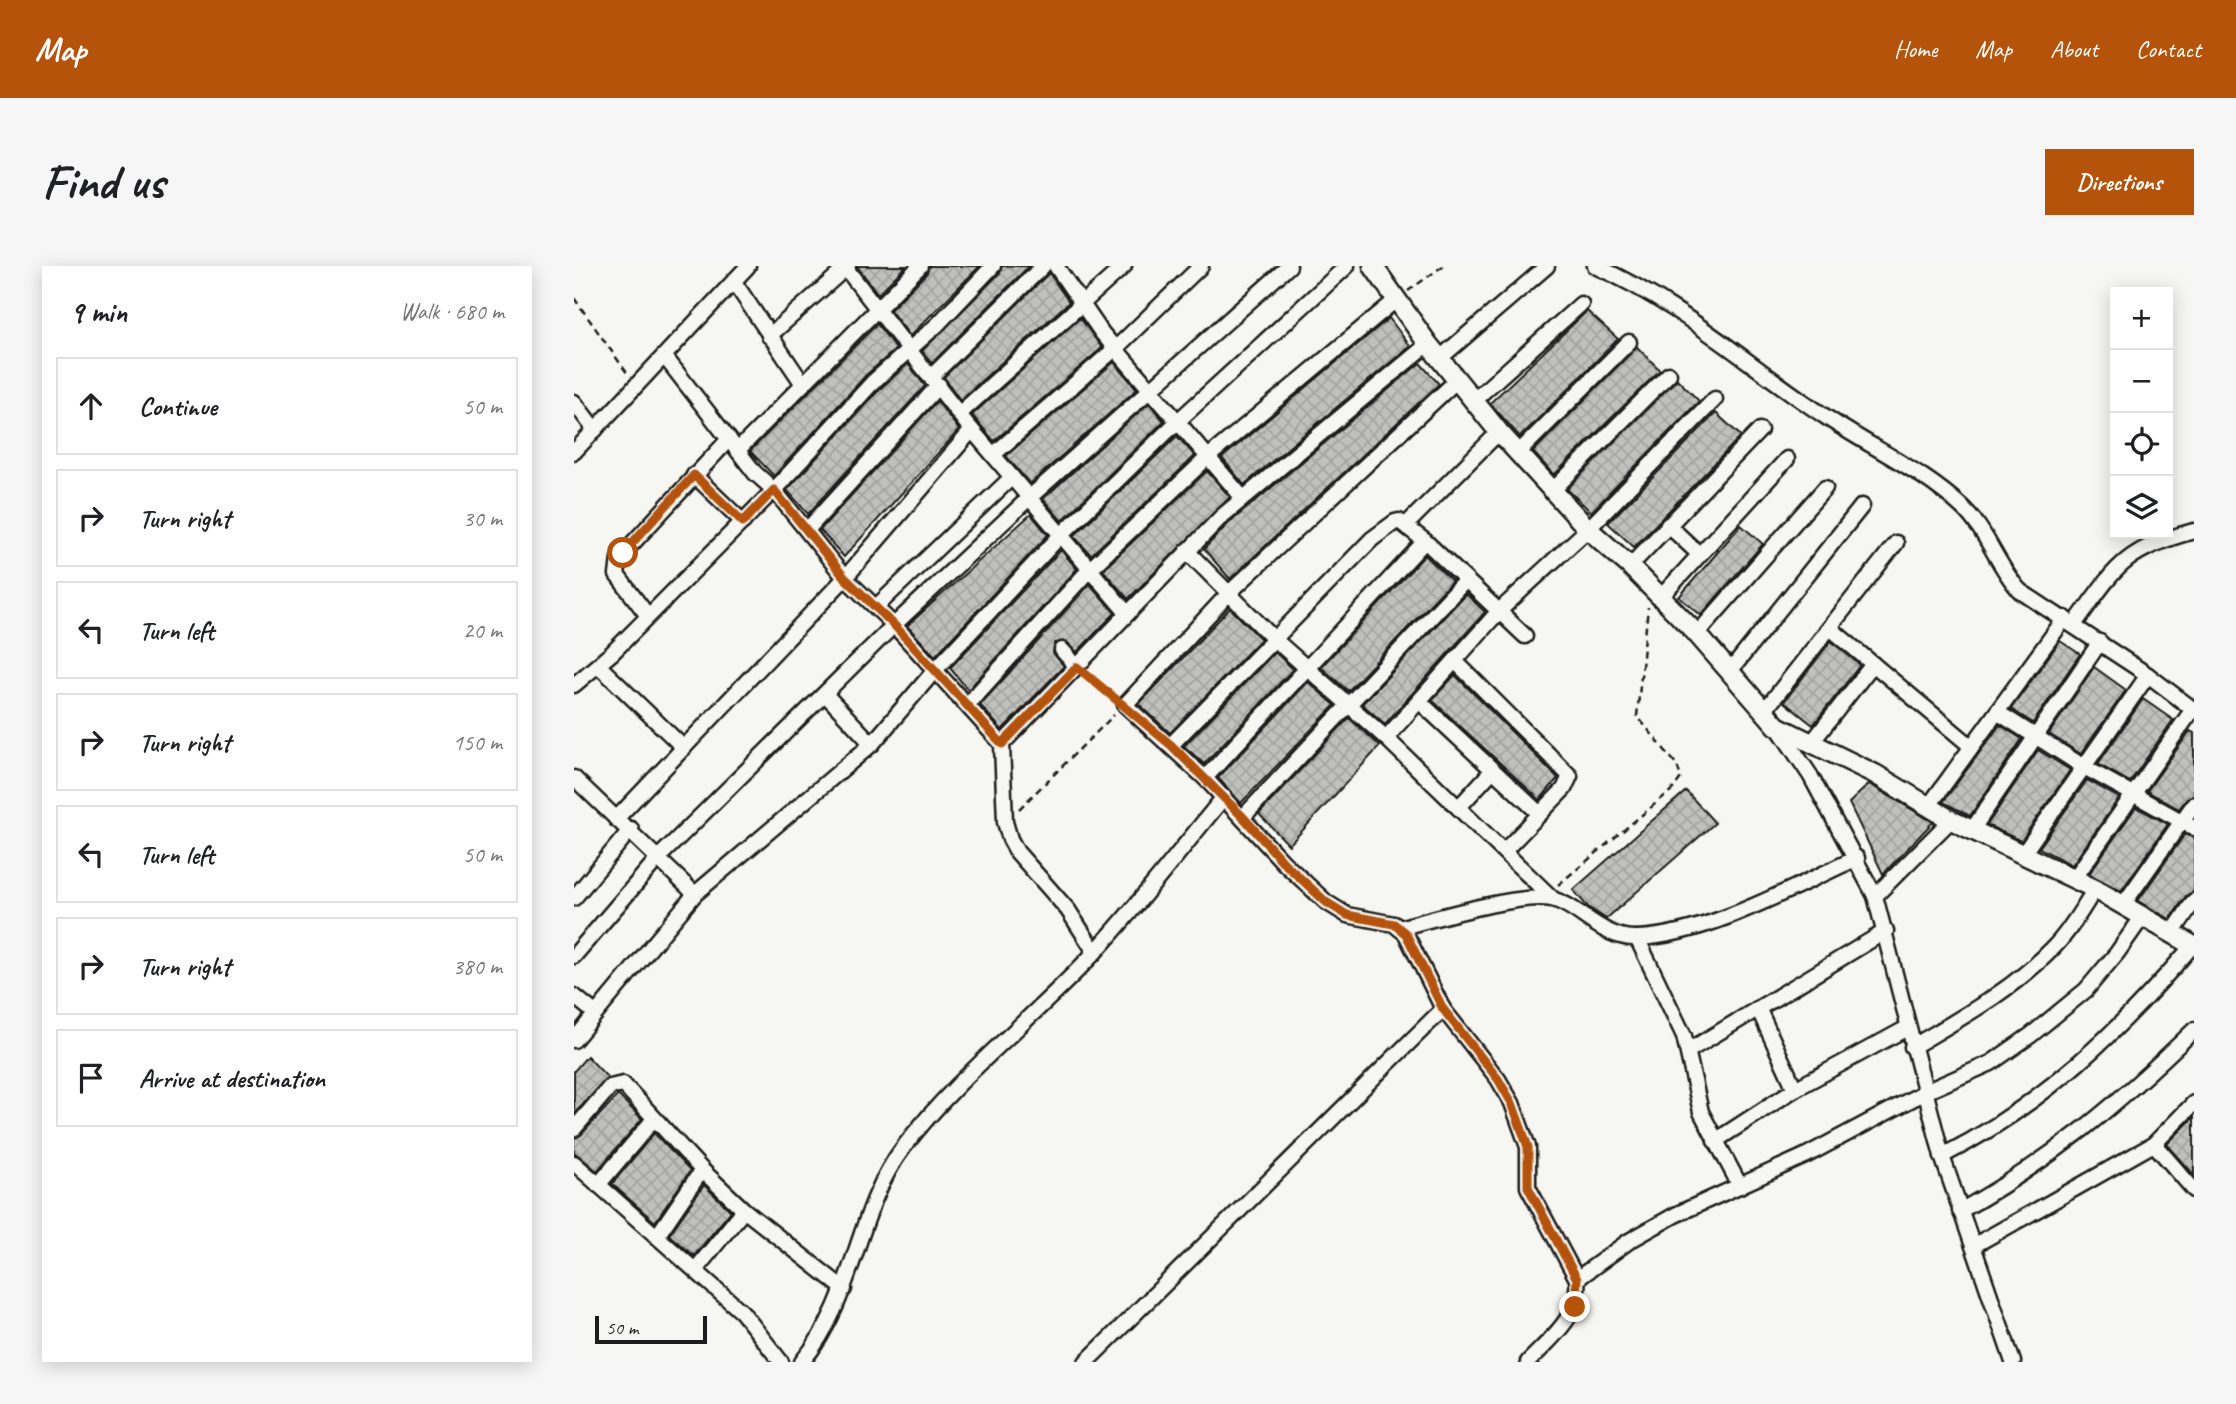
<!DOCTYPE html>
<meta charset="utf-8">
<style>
body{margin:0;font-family:Caveat,sans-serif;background:#f6f6f6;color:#202124}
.controls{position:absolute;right:21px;top:21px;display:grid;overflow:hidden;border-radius:0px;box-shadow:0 4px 18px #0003}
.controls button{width:63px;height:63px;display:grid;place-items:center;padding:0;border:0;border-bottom:2px solid #e0e0e0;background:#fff;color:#202124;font:35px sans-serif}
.scale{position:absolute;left:21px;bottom:18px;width:112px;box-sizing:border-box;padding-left:7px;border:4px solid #1c1c1c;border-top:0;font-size:19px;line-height:24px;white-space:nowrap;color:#1c1c1c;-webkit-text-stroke:5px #f6f6f2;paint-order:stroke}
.stop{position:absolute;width:21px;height:21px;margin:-16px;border:5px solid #b45309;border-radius:50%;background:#fff}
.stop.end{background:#b45309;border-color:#fff;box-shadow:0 2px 7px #0008}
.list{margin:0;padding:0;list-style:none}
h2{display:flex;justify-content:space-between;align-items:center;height:91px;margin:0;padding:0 28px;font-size:30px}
h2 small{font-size:23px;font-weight:400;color:#757577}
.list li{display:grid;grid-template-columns:46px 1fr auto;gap:21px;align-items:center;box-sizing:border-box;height:98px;margin:0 14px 14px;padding:0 14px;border:2px solid #e0e0e0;border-radius:0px}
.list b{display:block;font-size:26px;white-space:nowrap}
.list em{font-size:23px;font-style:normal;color:#757577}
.icon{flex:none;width:38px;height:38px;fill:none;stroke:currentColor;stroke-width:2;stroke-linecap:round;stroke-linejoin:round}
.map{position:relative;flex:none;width:1620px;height:1096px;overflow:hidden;border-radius:0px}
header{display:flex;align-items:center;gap:42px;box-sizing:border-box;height:98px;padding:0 35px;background:#b45309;color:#fff}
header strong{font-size:33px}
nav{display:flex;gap:38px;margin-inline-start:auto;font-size:24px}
.intro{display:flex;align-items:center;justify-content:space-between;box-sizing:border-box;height:168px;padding:0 42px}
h1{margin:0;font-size:49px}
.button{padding:18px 32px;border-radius:0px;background:#b45309;color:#fff;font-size:24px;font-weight:700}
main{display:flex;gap:42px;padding:0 42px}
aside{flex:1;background:#fff;border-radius:0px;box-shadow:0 4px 18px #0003}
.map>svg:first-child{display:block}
.building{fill:url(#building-cross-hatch);stroke:#1c1c1c;stroke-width:2}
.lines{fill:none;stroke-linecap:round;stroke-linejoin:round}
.minor-casing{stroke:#1c1c1c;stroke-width:19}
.tertiary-casing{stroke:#1c1c1c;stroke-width:23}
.path{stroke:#1c1c1c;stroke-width:2.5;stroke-dasharray:7 5;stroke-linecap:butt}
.minor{stroke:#f6f6f2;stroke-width:14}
.tertiary{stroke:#f6f6f2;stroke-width:18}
.route{stroke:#b45309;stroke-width:9}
</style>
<header>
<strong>Map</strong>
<nav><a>Home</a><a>Map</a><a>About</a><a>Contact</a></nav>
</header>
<div class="intro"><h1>Find us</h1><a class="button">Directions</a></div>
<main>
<aside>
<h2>9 min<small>Walk · 680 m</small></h2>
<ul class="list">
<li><svg class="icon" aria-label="ahead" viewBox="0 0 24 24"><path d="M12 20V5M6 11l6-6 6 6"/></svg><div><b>Continue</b></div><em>50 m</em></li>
<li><svg class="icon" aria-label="right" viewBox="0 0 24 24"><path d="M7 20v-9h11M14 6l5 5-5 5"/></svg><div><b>Turn right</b></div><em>30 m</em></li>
<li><svg class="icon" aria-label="left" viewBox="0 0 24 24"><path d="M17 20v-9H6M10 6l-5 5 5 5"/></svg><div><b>Turn left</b></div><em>20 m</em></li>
<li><svg class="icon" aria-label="right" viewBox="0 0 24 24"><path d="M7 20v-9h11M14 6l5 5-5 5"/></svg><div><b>Turn right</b></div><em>150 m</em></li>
<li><svg class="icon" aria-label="left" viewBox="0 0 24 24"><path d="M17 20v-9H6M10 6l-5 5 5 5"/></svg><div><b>Turn left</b></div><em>50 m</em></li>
<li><svg class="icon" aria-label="right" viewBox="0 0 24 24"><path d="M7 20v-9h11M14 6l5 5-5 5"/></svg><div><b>Turn right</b></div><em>380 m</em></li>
<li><svg class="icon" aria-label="arrive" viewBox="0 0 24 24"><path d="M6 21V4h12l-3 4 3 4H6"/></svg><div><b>Arrive at destination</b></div></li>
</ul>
</aside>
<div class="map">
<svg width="1620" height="1096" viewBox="0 0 1620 1096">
<defs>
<pattern id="building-cross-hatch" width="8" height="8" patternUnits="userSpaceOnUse" patternTransform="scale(1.75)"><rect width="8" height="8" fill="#c0c0bd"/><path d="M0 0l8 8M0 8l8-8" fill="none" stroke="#a4a4a2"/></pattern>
</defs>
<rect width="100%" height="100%" fill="#f6f6f2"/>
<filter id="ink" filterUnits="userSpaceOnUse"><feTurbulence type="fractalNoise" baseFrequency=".0143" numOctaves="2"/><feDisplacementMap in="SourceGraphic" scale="14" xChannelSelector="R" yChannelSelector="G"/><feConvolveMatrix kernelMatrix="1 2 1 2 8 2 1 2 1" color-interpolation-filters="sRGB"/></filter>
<g filter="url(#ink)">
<g class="building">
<path d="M283,0H332L304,28Z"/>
<path d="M355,0H406L336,70L316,44L353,7Z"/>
<path d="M428,0H455L358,97L348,85L426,7Z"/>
<path d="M475,7L495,36L386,134L370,111Z"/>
<path d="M1013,45L1044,73L946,171L916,137Z"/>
<path d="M506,52L528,82L420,175L398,149Z"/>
<path d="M815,52L836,80L670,219L648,192Z"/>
<path d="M303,58L322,83L292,109L200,210L176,185Z"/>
<path d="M1063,81L1086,104L980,209L959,186Z"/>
<path d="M540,96L563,123L456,218L432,190Z"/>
<path d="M846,97L865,118L656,313L630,283L654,258Z"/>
<path d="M334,98L351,120L234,248L213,224L306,123Z"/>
<path d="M1103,113L1125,135L1017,246L993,223Z"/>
<path d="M363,135L385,164L270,291L246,264Z"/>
<path d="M575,137L590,155L488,255L469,233Z"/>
<path d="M1142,147L1167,170L1060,281L1034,257Z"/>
<path d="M603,170L621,190L517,289L500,270Z"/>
<path d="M633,205L656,231L554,333L529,304Z"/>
<path d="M457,248L474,269L361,390L333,360Z"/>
<path d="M1167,259L1189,278L1127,349L1105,331Z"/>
<path d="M487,284L503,303L394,424L376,402Z"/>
<path d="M851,289L878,315L774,425L747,401Z"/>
<path d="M516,318L541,347L503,386L492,375L481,377L479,387L490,400L428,464L406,439Z"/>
<path d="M892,328L911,346L811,458L788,438Z"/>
<path d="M656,342L687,373L596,467L565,438Z"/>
<path d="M1257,375L1286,399L1239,459L1210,436Z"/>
<path d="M1486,375L1506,388L1459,457L1437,443Z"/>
<path d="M701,386L719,403L630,498L610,480Z"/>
<path d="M1520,401L1552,424L1507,488L1475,468Z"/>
<path d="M881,409L984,512L966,534L858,434Z"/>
<path d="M734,416L761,439L667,537L644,512Z"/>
<path d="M1569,433L1599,454L1556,516L1524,498Z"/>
<path d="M775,452L806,480L715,579L685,548Z"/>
<path d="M1426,459L1448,473L1396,550L1369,536Z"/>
<path d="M1616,465L1620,467V528L1613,532L1605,543L1573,525Z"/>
<path d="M1464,484L1496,504L1447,575L1413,559Z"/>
<path d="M1513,514L1545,532L1498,599L1465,582Z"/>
<path d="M1295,518L1359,556L1309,608L1275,537Z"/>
<path d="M1112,525L1141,557L1032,653L1014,641L999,624Z"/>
<path d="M1562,541L1594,558L1547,625L1515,608Z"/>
<path d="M1611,568L1620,572V625L1612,630L1596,653L1564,635Z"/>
<path d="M13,790L34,812L0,848V805Z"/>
<path d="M44,829L68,853L23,905L0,886V872L7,869Z"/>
<path d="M1620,851V909L1593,878Z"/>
<path d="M80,867L116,905L81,956L38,918Z"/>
<path d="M130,919L157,945L120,990L95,969Z"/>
</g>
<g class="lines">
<defs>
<g id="minor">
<path d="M270,0L392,157L553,347"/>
<path d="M482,0L528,67L668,231"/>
<path d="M1021,0C1105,36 1176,101 1252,151C1296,181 1350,205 1389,242C1414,266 1423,300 1446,325L1574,409L1620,444"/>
<path d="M160,16L229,118"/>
<path d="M195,70L274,0"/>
<path d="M91,91L181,207L200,224L271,312L320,359L428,478L431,556L436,573L443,586L494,644L521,686"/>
<path d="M865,93L973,0"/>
<path d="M358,110L469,0"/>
<path d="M882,115L656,326L551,439L631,512L710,597L752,636L773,649L820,658L832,668L869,743L924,813L938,837L954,881V921L1003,1013C1007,1050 977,1072 954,1096"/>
<path d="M899,135L1007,38"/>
<path d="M0,136L21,164"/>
<path d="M385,148L550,0"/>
<path d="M164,184L346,0"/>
<path d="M0,186L174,0"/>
<path d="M944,187L1055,76"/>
<path d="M420,188L542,82L627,0"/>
<path d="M120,209L169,256"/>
<path d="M980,223L1095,108"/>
<path d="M832,259L925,166"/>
<path d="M1094,259L1125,288"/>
<path d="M233,264L365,119"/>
<path d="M613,285L699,372L812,472L979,633"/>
<path d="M1056,300L1186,164"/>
<path d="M1086,332L1213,193"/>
<path d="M302,341L438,211"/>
<path d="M74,350L43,309L45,292L155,173"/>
<path d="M1500,359C1542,301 1549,284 1620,265"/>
<path d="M1256,362L1398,481"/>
<path d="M1123,368L1251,222"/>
<path d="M488,384L503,401"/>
<path d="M881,395L996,510L990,523L931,584"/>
<path d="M25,400L110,482"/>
<path d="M1157,404L1288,240"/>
<path d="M0,419L38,387L200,224L299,116L364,58L419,0"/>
<path d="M252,429L298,478"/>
<path d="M845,435L966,548"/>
<path d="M393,439L515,304L634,191L823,33"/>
<path d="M1191,444L1322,277"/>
<path d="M1423,446L1510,501L1620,562"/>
<path d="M1203,460L1236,509L1301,630L1368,890L1439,1096"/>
<path d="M812,472L925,345L1014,263L1141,133"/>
<path d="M1239,475L1299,398"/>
<path d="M428,478L647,251L854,78"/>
<path d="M597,479L798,273L821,256L825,255L851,275L951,370"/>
<path d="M0,512L121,628"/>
<path d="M631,512L851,275"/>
<path d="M885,541L918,505"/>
<path d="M1354,541L1491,352"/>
<path d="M669,551L892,314"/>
<path d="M42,553L271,312L398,164"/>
<path d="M1398,564L1526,376"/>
<path d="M1449,588L1574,409"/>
<path d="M1500,613L1619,443"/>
<path d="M1301,630L1377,554"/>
<path d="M0,632L57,563"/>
<path d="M1549,639L1620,538"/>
<path d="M825,662C858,653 947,627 977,633C1005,639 1028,674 1064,672C1134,669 1219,621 1283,592"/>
<path d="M1599,666L1620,635"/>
<path d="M1063,672L1110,770L1127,846L1166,920"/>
<path d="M0,690L85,591L320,359L455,232L715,0"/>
<path d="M0,730L21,747"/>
<path d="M1185,744L1221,823"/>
<path d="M0,774L121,628L298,478L361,404L487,269L604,155L773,0"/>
<path d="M1338,781C1387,752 1440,723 1480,681C1496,665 1508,643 1521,623"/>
<path d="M1114,785L1312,665"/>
<path d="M0,863L36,821L49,818L128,904L170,944L270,1023"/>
<path d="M1141,875L1221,823L1333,762"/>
<path d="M1580,878L1620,924"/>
<path d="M1368,890C1468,840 1547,763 1619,679"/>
<path d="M0,897L168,1046L207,1096"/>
<path d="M24,919L80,853"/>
<path d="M1386,945C1479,893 1544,838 1620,764"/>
<path d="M83,970L128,904"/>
<path d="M1399,980L1580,878L1620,837"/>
<path d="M122,1003L170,944"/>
<path d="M1003,1013L1055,975L1101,949L1231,890L1351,826L1417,797L1457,769L1512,724L1543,687L1569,650"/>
<path d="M228,1096C282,1031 281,946 329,882C384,809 459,753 521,686C567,636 607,583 650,531"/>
<path d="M512,1096L869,743"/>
</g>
<path id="tertiary" d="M799,0L854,78L925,166L1014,263L1056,300L1123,368L1203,460L1301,508L1377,554L1521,623L1620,680"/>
</defs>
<use href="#minor" class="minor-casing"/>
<use href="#tertiary" class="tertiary-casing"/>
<g class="path">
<path d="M834,25L869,0"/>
<path d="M0,32L53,107"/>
<path d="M514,409L542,431"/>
<path d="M445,543L540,449"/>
<path d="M984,619L1099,523L1107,512L1103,499L1063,450L1074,341"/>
</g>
<use href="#minor" class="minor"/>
<use href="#tertiary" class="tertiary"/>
</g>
</g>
<g class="lines" filter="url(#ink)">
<path class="route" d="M49,287L120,209L169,256L200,224L271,312L320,359L428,478L503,401L597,479L669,551L710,597L752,636L773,649L820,658L832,668L869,743L924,813L938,837L954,881V921L1003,1013L1001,1041"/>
</g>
</svg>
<div class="controls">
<button>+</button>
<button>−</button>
<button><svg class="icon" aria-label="locate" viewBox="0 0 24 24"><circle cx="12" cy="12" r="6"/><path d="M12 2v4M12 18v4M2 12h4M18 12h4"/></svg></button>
<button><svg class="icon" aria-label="layers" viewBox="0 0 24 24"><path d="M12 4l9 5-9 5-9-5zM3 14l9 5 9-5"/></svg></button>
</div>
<div class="scale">50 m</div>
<div class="stop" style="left:49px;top:287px"></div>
<div class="stop end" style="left:1001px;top:1041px"></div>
</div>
</main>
